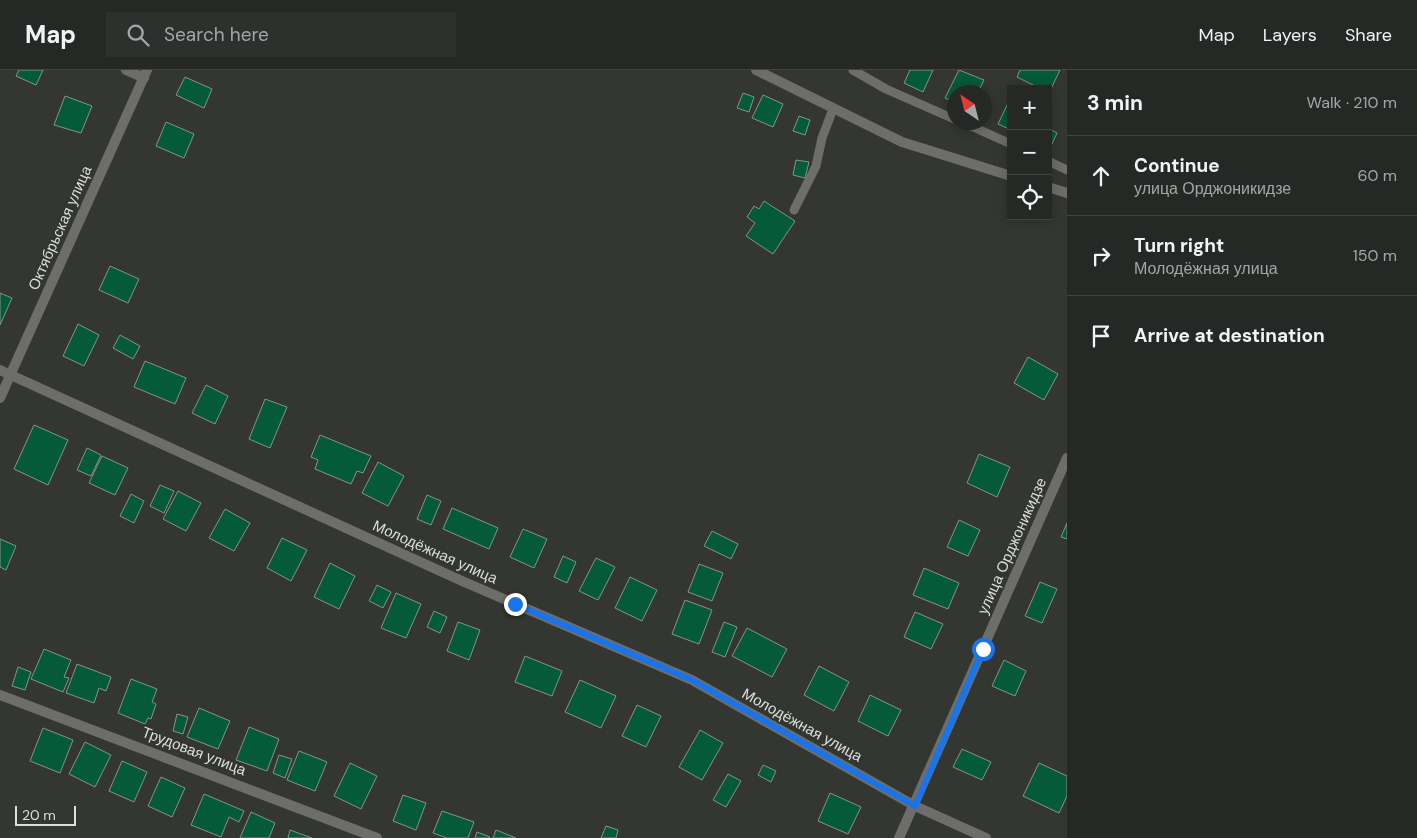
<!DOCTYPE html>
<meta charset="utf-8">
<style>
body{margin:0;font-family:"DM Sans",sans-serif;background:#2e302d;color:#f1f3f6}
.controls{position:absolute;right:15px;top:15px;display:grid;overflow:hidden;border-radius:0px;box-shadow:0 2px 12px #0003}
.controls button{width:45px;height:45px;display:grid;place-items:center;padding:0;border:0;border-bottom:1px solid #424442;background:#262825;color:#f1f3f6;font:25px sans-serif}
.compass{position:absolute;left:947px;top:15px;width:45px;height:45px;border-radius:50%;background:#262825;box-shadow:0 2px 12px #0003;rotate:325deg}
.scale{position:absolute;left:15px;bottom:12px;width:61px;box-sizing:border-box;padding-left:5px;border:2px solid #dddfdc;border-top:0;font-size:14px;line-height:18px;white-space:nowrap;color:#dddfdc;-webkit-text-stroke:4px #333631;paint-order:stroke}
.stop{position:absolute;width:15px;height:15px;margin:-11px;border:4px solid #1a73e8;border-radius:50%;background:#fff}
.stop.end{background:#1a73e8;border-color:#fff;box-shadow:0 1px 5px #0008}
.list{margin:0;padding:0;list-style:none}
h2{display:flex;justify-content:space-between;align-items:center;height:65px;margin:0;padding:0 20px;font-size:21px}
h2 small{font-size:16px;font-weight:400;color:#a4a6a7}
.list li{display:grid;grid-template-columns:32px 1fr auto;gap:15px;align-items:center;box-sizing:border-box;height:80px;padding:0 20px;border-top:1px solid #424442}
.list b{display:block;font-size:19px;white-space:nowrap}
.list p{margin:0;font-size:16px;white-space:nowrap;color:#a4a6a7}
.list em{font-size:16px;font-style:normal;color:#a4a6a7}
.icon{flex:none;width:28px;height:28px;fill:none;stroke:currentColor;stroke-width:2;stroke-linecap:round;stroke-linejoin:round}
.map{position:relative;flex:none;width:1067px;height:768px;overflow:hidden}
header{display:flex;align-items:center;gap:30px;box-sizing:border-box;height:70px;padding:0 25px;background:#262825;border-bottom:1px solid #424442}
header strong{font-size:24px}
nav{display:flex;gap:28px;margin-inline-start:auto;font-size:18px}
.search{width:350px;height:45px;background:#2e302d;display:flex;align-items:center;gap:12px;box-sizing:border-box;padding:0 18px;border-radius:0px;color:#a4a6a7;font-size:19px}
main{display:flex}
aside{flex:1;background:#262825}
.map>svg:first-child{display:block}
.building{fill:#055a39;stroke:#8a918d}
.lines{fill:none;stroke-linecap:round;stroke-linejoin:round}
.lane{stroke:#6d6e6b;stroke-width:9}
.street{stroke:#6d6e6b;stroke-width:10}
.route{stroke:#1a73e8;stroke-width:6}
.labels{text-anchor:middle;stroke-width:4;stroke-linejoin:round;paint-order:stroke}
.street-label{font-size:15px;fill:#dddfdc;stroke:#333631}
</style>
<header>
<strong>Map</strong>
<div class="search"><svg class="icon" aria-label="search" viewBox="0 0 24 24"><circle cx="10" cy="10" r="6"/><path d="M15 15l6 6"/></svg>Search here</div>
<nav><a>Map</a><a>Layers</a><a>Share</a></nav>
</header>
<main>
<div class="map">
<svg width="1067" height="768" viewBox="0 0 1067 768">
<rect width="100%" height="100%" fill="#333631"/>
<g class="building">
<path d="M19,0H43L36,15L16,6Z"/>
<path d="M910,0H933L923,22L904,13Z"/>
<path d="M959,0L984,10L978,22H954V32L945,28Z"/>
<path d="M1020,0H1060L1049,23L1048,19H1041L1017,7Z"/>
<path d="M185,7L212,19L204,38L176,25Z"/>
<path d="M743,23L754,27L749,42L737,38Z"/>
<path d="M763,25L783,34L773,57L752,48Z"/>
<path d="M65,26L92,36L81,63L54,55Z"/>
<path d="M1011,27V60L998,54Z"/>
<path d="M799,46L810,50L805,65L793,61Z"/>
<path d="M166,52L194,64L184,88L156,76Z"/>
<path d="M1048,58L1057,63L1050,78L1048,77Z"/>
<path d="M796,90L809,92L805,108L793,105Z"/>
<path d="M764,131L795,151L773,184L746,166L755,153L747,147L754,136L759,139Z"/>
<path d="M110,196L139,209L128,233L99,220Z"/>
<path d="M0,223L12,228L0,255Z"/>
<path d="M78,254L99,265L84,296L63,286Z"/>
<path d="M120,265L140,276L133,289L113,278Z"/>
<path d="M1028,287L1058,304L1044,330L1014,313Z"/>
<path d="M145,291L186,308L175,334L134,317Z"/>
<path d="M206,315L228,326L215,354L192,343Z"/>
<path d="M265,329L287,337L270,378L249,369Z"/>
<path d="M34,355L68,370L48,415L14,399Z"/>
<path d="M320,365L371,386L363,403L357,401L351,414L315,399L318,390L311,387Z"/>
<path d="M87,378L101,385L91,406L77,400Z"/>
<path d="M979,384L1010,397L997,427L967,413Z"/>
<path d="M102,386L128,398L115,425L89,413Z"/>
<path d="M378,392L404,406L388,436L362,423Z"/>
<path d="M160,415L174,421L164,443L150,436Z"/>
<path d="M178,421L201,433L186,461L163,449Z"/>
<path d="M131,424L144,431L134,453L120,446Z"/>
<path d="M427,425L441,431L431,455L417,449Z"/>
<path d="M452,438L498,458L489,479L443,459Z"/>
<path d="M225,439L250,453L234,481L209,468Z"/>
<path d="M959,450L980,460L968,486L947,477Z"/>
<path d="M1067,453V469L1061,467Z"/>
<path d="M523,459L547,469L534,498L510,487Z"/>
<path d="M712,461L738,474L731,489L704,476Z"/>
<path d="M282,468L307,480L291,511L267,498Z"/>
<path d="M0,469L16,476L6,500L0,497Z"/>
<path d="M563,486L576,492L567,513L554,507Z"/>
<path d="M596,488L615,497L598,530L579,521Z"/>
<path d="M330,493L355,506L339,539L314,527Z"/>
<path d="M699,494L723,503L712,531L688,522Z"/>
<path d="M924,498L959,513L948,539L913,525Z"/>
<path d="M630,507L657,520L642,551L615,538Z"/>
<path d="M1040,512L1057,519L1042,553L1025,546Z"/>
<path d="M377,515L391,522L383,538L369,531Z"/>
<path d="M396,523L421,534L406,568L381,558Z"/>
<path d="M685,530L712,540L699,574L672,564Z"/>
<path d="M434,541L447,547L440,563L427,557Z"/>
<path d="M915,542L943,554L931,579L904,567Z"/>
<path d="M458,552L480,560L469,590L447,581Z"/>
<path d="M724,552L737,557L725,587L712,582Z"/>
<path d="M747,558L787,579L772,607L732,586Z"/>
<path d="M44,579L71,590L64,607L69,608L63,622L31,609Z"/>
<path d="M525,586L562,601L552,626L515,612Z"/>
<path d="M1004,590L1026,601L1015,626L992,616Z"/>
<path d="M77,594L111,607L106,621L99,618L94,633L66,623Z"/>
<path d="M819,596L849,612L834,641L804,625Z"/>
<path d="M18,597L31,602L25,620L12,616Z"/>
<path d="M131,609L157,619L152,632L156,634L151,649L148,648L145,654L118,643Z"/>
<path d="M580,610L616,626L601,658L565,642Z"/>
<path d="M870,625L901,640L888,666L858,651Z"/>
<path d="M637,635L661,646L646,677L622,666Z"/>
<path d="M199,638L230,651L218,679L187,667Z"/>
<path d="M177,644L188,647L183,664L173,661Z"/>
<path d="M249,657L279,669L267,701L236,690Z"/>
<path d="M43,658L73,670L60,703L30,691Z"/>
<path d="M700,660L723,673L702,710L679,697Z"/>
<path d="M85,672L111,685L95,717L69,704Z"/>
<path d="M962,679L991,692L982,710L953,697Z"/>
<path d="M299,681L327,692L315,721L287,710Z"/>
<path d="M279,685L292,689L285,708L273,703Z"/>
<path d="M122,691L147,702L134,732L109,721Z"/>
<path d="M350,693L377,706L361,739L334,726Z"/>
<path d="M1039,693L1067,706V726L1059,743L1023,726Z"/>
<path d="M763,695L776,701L771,712L758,705Z"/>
<path d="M728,704L741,711L726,737L713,730Z"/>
<path d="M161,707L185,718L172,747L148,736Z"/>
<path d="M830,723L861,737L848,764L818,751Z"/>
<path d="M204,724L244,741L239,752L229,747L221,767L191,755Z"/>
<path d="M403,725L426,733L416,760L393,751Z"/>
<path d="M442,741L474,752L468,768H447L433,763Z"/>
<path d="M251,742L275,753L269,768H240Z"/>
<path d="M606,756L618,760L616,768H601Z"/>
<path d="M290,760L312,768H288Z"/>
<path d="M496,760L516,768H493Z"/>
<path d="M477,762L490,767L489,768H475Z"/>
</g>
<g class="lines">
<g class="lane">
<path d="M853,0L886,19L954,49"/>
<path d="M962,52L1011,74"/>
<path d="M1048,91L1067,100"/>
<path d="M794,140L816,96L822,68L833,39"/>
</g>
<g class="street">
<path d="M126,0L144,8"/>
<path d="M756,0L902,72L1011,106"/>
<path d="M1048,117L1067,123"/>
<path d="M0,300L462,511L692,610L915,736L986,768"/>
<path d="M0,328L147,0"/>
<path d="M0,625L377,768"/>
<path d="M899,768L1067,388"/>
</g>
</g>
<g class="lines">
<path class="route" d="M515,534L692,610L915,736L983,579"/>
</g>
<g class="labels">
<g class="street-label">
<text transform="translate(60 158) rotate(-66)" y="5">Октябрьская улица</text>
<text transform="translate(1012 476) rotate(-66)" y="5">улица Орджоникидзе</text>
<text transform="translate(435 482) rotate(24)" y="5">Молодёжная улица</text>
<text transform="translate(802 655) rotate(29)" y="5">Молодёжная улица</text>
<text transform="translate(194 681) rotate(21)" y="5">Трудовая улица</text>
</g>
</g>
</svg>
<div class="controls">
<button>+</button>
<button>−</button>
<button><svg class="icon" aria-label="locate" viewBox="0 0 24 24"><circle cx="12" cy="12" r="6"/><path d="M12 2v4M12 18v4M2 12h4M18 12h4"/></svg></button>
</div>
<svg class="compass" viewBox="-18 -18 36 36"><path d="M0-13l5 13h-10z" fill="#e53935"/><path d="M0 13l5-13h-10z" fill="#a4a6a7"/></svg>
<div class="scale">20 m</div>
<div class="stop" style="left:983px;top:579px"></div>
<div class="stop end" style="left:515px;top:534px"></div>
</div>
<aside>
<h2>3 min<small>Walk · 210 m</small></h2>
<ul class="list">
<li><svg class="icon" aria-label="ahead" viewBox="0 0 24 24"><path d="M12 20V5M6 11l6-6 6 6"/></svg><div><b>Continue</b><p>улица Орджоникидзе</p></div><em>60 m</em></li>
<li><svg class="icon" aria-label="right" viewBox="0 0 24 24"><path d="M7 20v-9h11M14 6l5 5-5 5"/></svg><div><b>Turn right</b><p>Молодёжная улица</p></div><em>150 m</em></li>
<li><svg class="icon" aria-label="arrive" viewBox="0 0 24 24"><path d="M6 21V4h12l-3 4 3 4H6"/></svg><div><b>Arrive at destination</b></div></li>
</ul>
</aside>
</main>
